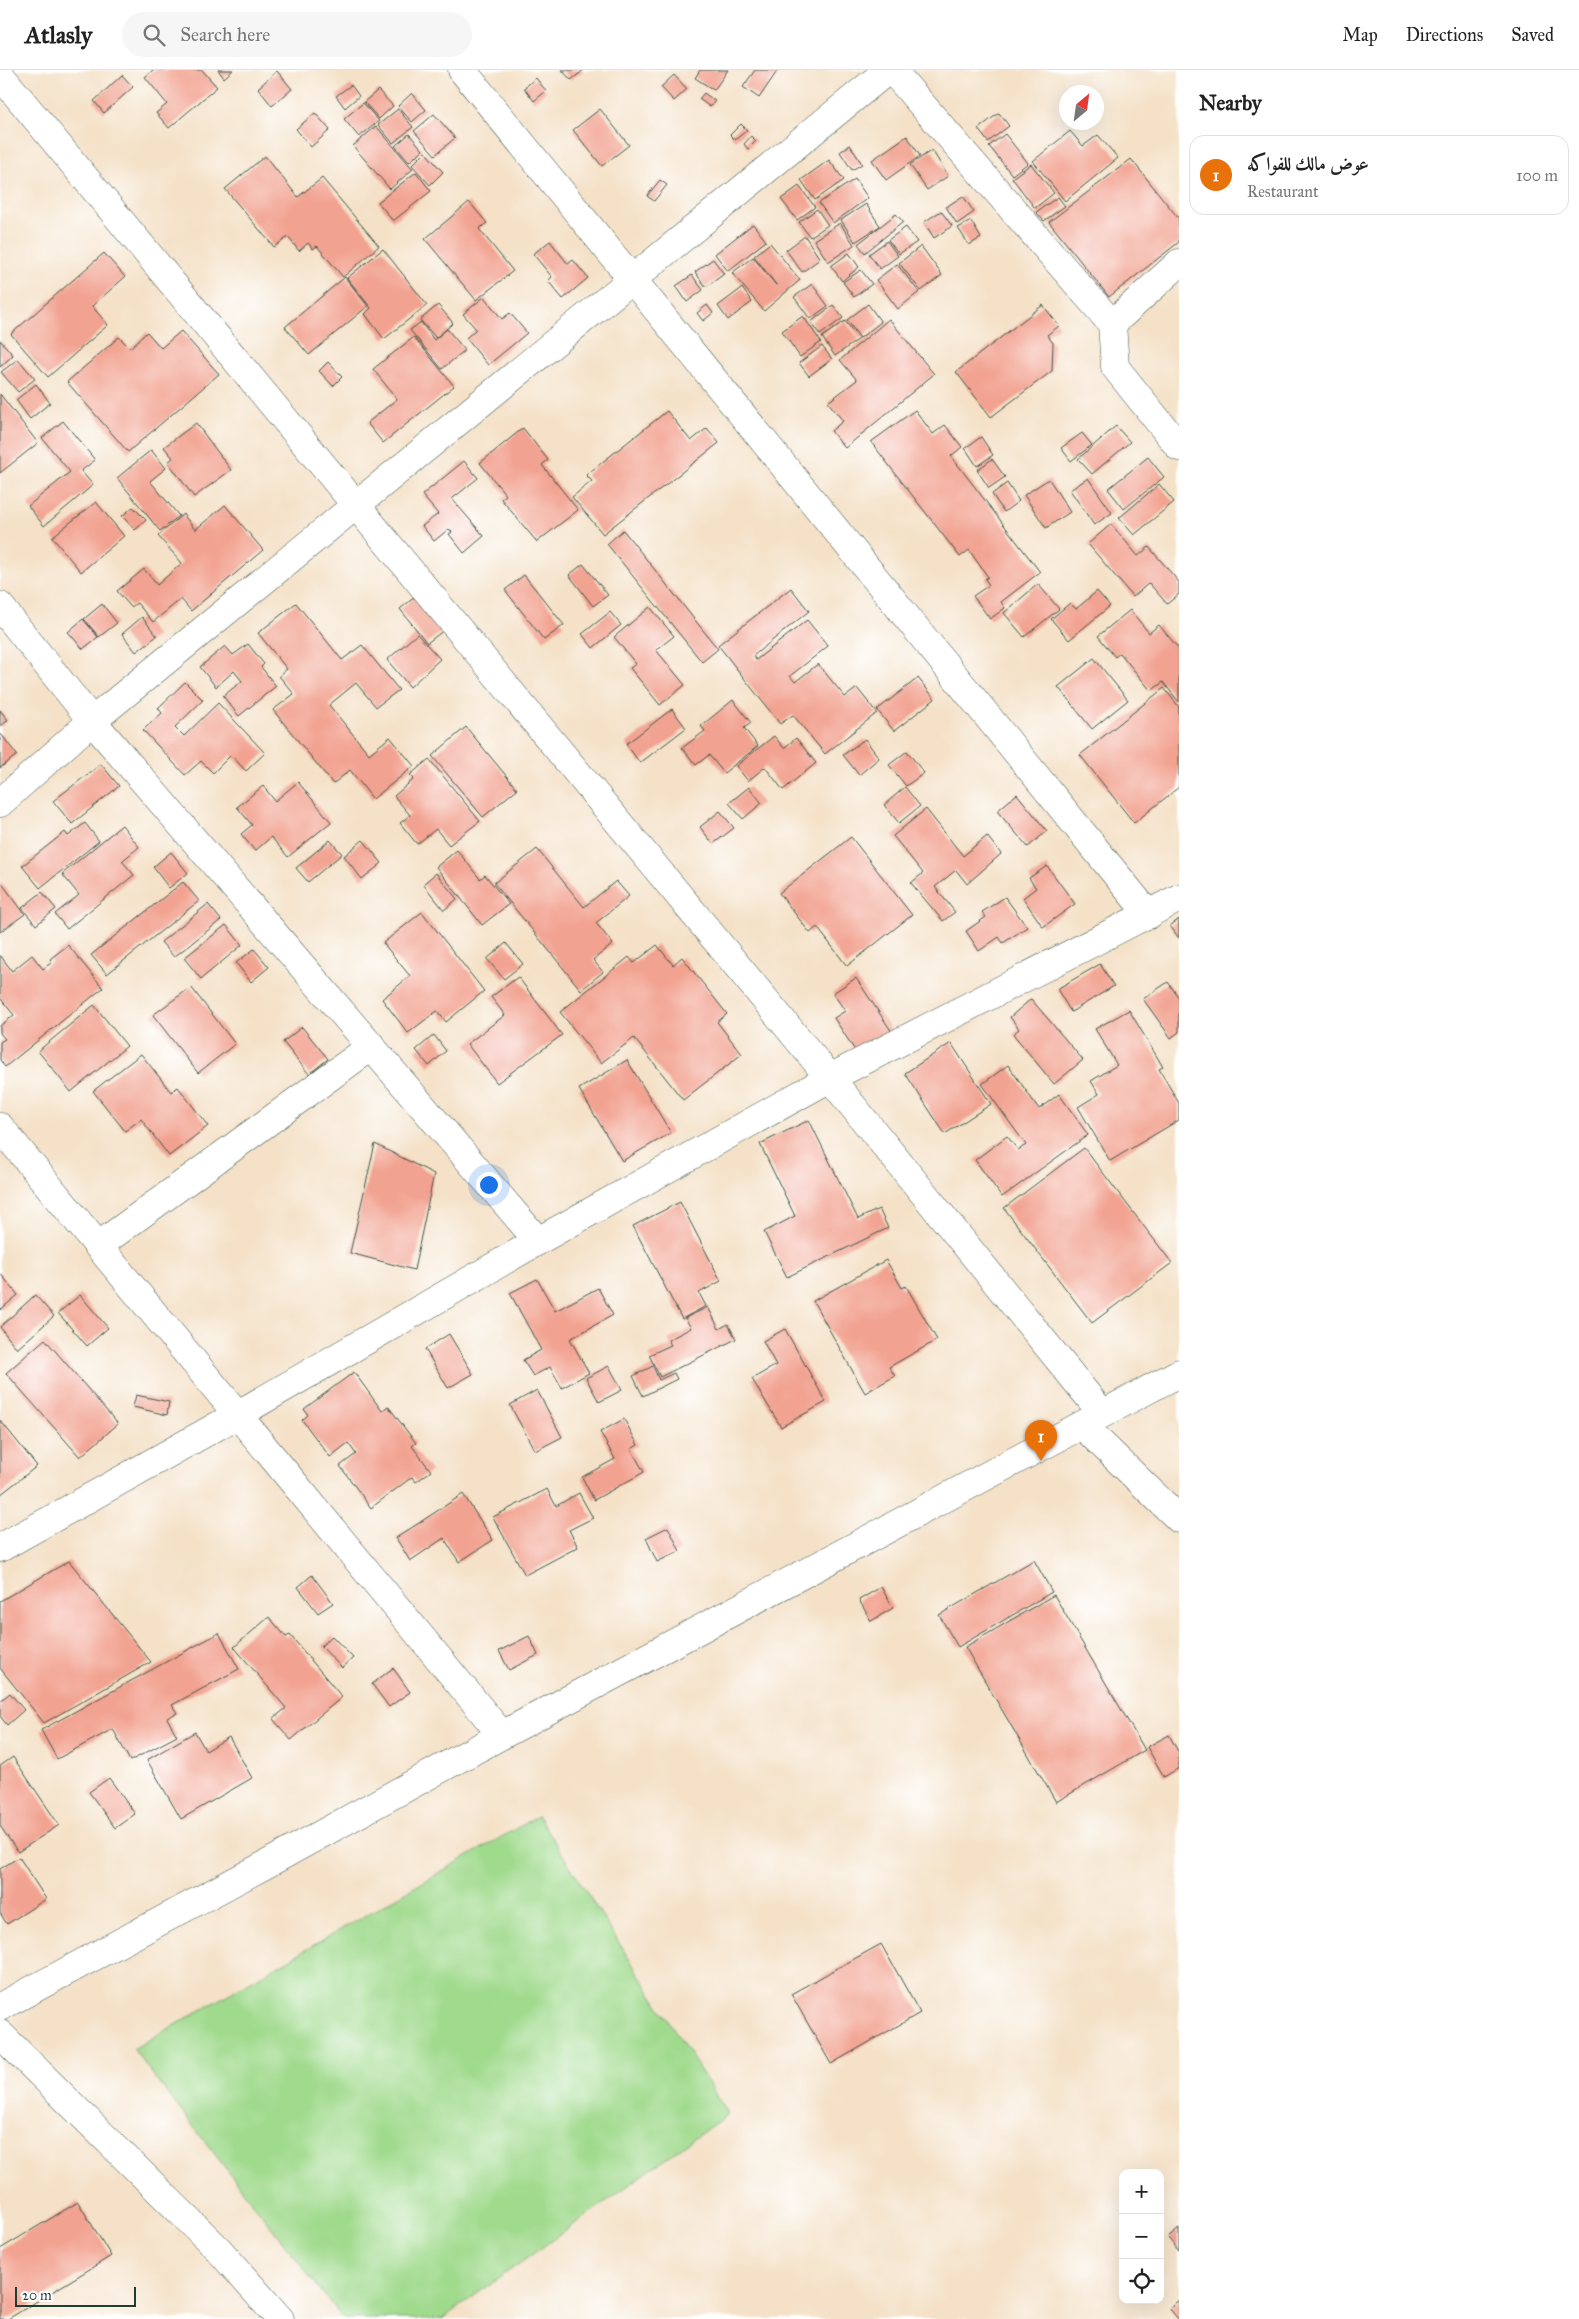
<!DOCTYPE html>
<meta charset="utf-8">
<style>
body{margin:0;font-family:"IM FELL Great Primer",Amiri,serif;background:#f6f6f6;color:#222}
.controls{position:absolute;right:15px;bottom:15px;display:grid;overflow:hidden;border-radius:10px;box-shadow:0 5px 20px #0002}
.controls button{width:45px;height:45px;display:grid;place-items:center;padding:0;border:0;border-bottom:1px solid #e0e0e0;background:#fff;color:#222;font:25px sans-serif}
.compass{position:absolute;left:1059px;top:15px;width:45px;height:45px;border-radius:50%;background:#fff;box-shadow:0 5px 20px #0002;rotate:29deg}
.scale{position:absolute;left:15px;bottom:12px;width:121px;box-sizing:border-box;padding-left:5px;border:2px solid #1f3d34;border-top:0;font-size:14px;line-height:18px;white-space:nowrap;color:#1f3d34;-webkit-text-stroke:4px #fff;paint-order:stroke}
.you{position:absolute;left:488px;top:1114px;width:18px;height:18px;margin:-12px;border:4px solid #fff;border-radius:50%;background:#1a73e8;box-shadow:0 0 0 8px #1a73e833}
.badge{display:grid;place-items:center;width:32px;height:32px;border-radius:50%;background:#1f6fb2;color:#fff;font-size:16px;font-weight:700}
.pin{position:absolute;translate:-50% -41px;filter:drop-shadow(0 1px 2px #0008)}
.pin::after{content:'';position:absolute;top:26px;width:18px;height:15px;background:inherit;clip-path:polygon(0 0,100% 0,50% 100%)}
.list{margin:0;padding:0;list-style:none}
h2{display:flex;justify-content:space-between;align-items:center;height:65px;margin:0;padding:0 20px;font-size:21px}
h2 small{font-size:16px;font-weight:400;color:#767676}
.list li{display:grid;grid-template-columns:32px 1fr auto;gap:15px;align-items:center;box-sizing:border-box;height:80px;margin:0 10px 10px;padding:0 10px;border:1px solid #e0e0e0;border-radius:15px}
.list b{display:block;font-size:19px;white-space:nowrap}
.list p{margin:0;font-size:16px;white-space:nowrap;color:#767676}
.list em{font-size:16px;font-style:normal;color:#767676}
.icon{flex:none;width:28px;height:28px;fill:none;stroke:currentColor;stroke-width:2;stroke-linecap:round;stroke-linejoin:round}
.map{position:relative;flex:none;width:1179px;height:2249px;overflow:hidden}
header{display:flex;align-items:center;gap:30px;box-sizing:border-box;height:70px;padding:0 25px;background:#fff;border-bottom:1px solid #e0e0e0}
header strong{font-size:24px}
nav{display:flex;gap:28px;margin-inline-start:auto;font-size:18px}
.search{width:350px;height:45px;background:#f6f6f6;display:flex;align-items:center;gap:12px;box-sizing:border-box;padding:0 18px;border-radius:28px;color:#767676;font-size:19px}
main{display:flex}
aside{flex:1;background:#fff}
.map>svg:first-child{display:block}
.green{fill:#a0da8d;stroke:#608c60}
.building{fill:#f2a290}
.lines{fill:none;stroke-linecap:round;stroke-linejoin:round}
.minor-casing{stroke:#3f564a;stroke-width:29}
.minor{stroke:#fff;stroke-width:28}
</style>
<header>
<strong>Atlasly</strong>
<div class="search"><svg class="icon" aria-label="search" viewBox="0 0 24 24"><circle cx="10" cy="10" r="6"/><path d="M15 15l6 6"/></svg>Search here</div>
<nav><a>Map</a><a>Directions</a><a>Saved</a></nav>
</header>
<main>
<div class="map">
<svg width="1179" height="2249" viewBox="0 0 1179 2249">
<rect width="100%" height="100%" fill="#fff"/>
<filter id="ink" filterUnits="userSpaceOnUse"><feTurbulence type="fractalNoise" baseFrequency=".02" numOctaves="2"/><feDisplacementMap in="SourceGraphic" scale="10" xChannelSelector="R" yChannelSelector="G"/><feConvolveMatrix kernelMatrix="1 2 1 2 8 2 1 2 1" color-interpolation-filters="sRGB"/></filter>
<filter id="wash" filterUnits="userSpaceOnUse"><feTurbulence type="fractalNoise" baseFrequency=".0096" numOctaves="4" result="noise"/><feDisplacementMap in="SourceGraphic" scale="20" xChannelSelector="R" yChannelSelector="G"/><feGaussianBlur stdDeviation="1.12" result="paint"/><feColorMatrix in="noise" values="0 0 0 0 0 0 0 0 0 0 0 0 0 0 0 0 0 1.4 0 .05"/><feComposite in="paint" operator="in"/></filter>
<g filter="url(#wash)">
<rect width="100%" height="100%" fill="#f4e1c7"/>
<path class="green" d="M538,1746L728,2044L442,2249H343L133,1979Z"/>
<g id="blocks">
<g class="building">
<path d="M153,0H202L217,17L169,58L156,43L167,34L145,7Z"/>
<path d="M218,0H233L224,8Z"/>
<path d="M562,0H584L571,10Z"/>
<path d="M700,0H728L714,20L695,8Z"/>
<path d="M755,0H778L759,28L743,17Z"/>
<path d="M277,1L292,19L272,36L258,18Z"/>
<path d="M122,5L133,17L104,43L94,31Z"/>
<path d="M674,5L687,19L674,31L661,17Z"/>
<path d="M536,8L546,21L534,31L524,18Z"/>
<path d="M351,15L359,26L345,38L336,26Z"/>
<path d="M378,20L393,36L379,49L364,32Z"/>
<path d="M412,23L426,40L412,52L398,36Z"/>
<path d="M704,23L715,31L710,37L699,29Z"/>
<path d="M363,33L379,51L359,67L344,49Z"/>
<path d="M398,39L413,57L393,73L378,55Z"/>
<path d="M600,39L629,75L602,96L573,60Z"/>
<path d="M315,43L330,60L311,77L296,59Z"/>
<path d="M999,43L1009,56L988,72L978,59Z"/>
<path d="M434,44L455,68L435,85L414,61Z"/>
<path d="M741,54L747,60L735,70L730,65Z"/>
<path d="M376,56L413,99L390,119L353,76Z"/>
<path d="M1070,61L1083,76L1098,65L1118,88L1065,131L1033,91Z"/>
<path d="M409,64L423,80L409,92L395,76Z"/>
<path d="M1005,64L1028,93L1012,105L989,76Z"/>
<path d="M751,66L756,71L748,79L744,74Z"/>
<path d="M907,66L920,86L886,110L872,90Z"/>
<path d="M850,75L862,94L852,100L840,82Z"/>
<path d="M932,80L948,106L927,120L910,95Z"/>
<path d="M425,82L443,102L430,115L412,95Z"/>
<path d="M265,86L298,127L322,108L379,176L343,207L317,176L313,179L308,173L299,181L288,167L274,177L225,119Z"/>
<path d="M1131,89L1179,149V172L1109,227L1049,152Z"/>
<path d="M829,90L844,110L815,130L801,110Z"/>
<path d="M1031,94L1054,123L1035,138L1012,108Z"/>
<path d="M416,102L431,121L393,151L378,132Z"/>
<path d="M855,109L868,128L833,153L819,133Z"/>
<path d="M660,110L667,115L654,131L647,126Z"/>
<path d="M799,116L815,137L797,150L781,129Z"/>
<path d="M963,126L974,142L957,154L946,137Z"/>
<path d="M1058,127L1065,136L1044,151L1036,142Z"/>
<path d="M469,132L487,153L479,159L513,201L476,230L425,169Z"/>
<path d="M866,134L880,156L855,172L841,150Z"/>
<path d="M817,139L828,155L810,167L799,152Z"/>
<path d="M941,141L952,156L934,168L924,152Z"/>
<path d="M896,144L903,152L865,183L858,174Z"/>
<path d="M971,151L981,168L969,175L958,158Z"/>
<path d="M840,153L854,175L828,192L814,170Z"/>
<path d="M753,154L766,171L728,201L715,184Z"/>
<path d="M906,157L917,172L899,184L888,170Z"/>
<path d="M805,166L820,189L802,202L786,180Z"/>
<path d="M550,171L568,194L573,190L588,208L563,229L548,211L552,207L533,184Z"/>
<path d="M887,171L898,186L880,199L869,184Z"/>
<path d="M770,173L800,210L764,241L732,203L753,187L777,216L754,186Z"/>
<path d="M921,176L942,205L921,221L899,193Z"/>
<path d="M383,179L427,235L384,269L365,244L371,238L347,208Z"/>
<path d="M104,183L125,207L92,236L108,255L48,307L11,264Z"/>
<path d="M849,183L859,197L842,211L831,196Z"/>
<path d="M713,189L724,204L706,217L695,202Z"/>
<path d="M897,194L919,222L898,239L876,210Z"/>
<path d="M861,200L872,214L854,227L843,212Z"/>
<path d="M692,205L703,220L687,232L676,216Z"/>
<path d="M345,207L368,236L309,285L285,257Z"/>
<path d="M812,214L828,236L810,249L794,227Z"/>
<path d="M742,218L752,232L728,250L718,236Z"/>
<path d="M484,227L502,249L510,243L527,263L488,295L466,268L476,259L463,244Z"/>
<path d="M868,234L881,252L860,268L847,250Z"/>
<path d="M438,235L453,253L436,268L420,250Z"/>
<path d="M707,235L713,243L703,251L697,243Z"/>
<path d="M833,235L843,248L820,265L811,252Z"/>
<path d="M1043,235L1059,256L1047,265L1053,273L1052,301L991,347L956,302Z"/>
<path d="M803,246L821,272L800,287L782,261Z"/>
<path d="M889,249L934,304L845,378L831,361L843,351L828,332L857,310L840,290Z"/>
<path d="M845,251L859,269L835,286L822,267Z"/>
<path d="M421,252L434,270L447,259L465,280L442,299L410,260Z"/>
<path d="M181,261L219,304L128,382L67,312L119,267L130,278L147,262L161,278Z"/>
<path d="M414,267L454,316L383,373L367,353L397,329L373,299Z"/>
<path d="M0,270L13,285L0,297Z"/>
<path d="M822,276L832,289L809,306L799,293Z"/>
<path d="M18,289L35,309L18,322L1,302Z"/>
<path d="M328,292L342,307L333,316L319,301Z"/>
<path d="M36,314L50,333L30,349L16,330Z"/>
<path d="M0,324L38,373L0,403Z"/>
<path d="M915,340L933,364L945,355L962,377L951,386L1040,502L1001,532L1005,538L990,549L973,526L989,515L985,509L988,507L969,480L960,487L871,372Z"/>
<path d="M667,341L691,371L707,358L719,373L603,464L572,427L592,411L586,405Z"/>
<path d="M63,351L95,390L81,401L93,415L44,456L28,436L70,402L42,368Z"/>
<path d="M196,353L231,400L194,427L168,392L173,388L164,377Z"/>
<path d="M1116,356L1130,372L1092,404L1078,389Z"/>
<path d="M523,358L548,390L542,395L578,440L537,472L501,429L506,425L480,393Z"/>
<path d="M1082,363L1092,375L1071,391L1061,378Z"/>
<path d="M981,367L993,385L977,396L965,378Z"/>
<path d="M151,380L166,398L150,411L179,446L160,461L117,408Z"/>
<path d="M1148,387L1164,407L1124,439L1108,419Z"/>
<path d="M992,389L1005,407L989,418L977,400Z"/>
<path d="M464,391L478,408L452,429L484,466L464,483L449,464L452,462L449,459L434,471L422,456L438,444L422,425Z"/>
<path d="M1088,408L1112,443L1094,455L1070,420Z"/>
<path d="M1049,409L1070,442L1046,458L1024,425Z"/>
<path d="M1007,413L1019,431L1004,442L992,424Z"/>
<path d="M1159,414L1174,432L1134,465L1119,448Z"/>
<path d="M96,432L124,466L81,502L52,467Z"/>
<path d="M225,435L263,480L191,541L181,529L153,552L137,533L131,537L117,521L144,499L157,515L182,493L158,466L183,444L195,460Z"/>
<path d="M133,437L146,450L135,460L122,446Z"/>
<path d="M1111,454L1138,486L1149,477L1179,512V524L1167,534L1149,513L1133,527L1088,474Z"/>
<path d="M623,460L718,579L702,592L607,474Z"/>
<path d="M583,494L608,525L593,536L569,505Z"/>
<path d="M524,505L564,555L544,570L505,520Z"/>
<path d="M1038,514L1059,539L1024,567L1004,543Z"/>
<path d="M791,518L809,541L753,586L756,590L807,550L828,576L790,606L795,612L818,594L845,627L857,618L877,643L825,684L793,645L780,654L718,575Z"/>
<path d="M1097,521L1110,536L1069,570L1051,549L1070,533L1076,539Z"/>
<path d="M416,526L444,560L427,573L400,539Z"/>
<path d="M296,533L342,590L362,575L399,620L376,637L356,613L329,635L369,684L390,667L414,696L373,729L350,700L333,714L273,640L294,624L279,606L287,599L258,563Z"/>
<path d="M102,534L117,553L99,567L84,549Z"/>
<path d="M650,537L674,566L656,580L685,615L660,635L630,598L636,594L614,567Z"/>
<path d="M1130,540L1149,563L1159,555L1179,579V632L1163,612L1151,621L1120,583L1115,587L1098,566Z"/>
<path d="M610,542L621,555L593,578L582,564Z"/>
<path d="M142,547L157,566L136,582L122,564Z"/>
<path d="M83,549L98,567L83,579L68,562Z"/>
<path d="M417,564L440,589L410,617L387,590Z"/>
<path d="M248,574L264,594L261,597L276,616L239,646L223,626L242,611L234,601L216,617L200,597L225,576L233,585Z"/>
<path d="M1094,588L1128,630L1092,659L1058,617Z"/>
<path d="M918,608L935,629L894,661L877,640Z"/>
<path d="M185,612L203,630L175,657L184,666L218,633L265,683L246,701L231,685L213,703L201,691L185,705L143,660L162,643L158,638Z"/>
<path d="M1164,618L1179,637V717L1134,753L1080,685Z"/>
<path d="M733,630L751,653L744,658L758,676L724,703L709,685L696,695L682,678L705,661L701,656Z"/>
<path d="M672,639L686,658L640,693L626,674Z"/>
<path d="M0,640L8,650L0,657Z"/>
<path d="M466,657L517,719L483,747L432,686Z"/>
<path d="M1,664L17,685L0,698V665Z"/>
<path d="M774,666L784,678L796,668L816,693L783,720L765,697L748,711L736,696Z"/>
<path d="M865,669L879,688L859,705L843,685Z"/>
<path d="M907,681L924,703L906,716L889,695Z"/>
<path d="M429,689L480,751L449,775L436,759L417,774L400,753L410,745L394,726L414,709L410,705Z"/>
<path d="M101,694L119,716L72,754L53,731Z"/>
<path d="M298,712L331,752L288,787L271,767L255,781L241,764L252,755L237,737L263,716L275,731Z"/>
<path d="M749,717L762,733L743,749L729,733Z"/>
<path d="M905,717L920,736L899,753L884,735Z"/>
<path d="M1017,724L1047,761L1028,777L997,741Z"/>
<path d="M926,739L963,786L987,766L1001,784L967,814L956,800L935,817L955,842L943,851L911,813L923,803L893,766Z"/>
<path d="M720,741L734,758L713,774L700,757Z"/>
<path d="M85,753L99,771L40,818L22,796L65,762L68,766Z"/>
<path d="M122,755L139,777L122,791L134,805L67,859L55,844L79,825L62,804Z"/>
<path d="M851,767L912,845L847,896L817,857L810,863L779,823Z"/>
<path d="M330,770L342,784L308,812L296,798Z"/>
<path d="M363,770L382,793L362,809L344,786Z"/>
<path d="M537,779L584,837L616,811L629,826L596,853L613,874L593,890L603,902L581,920L494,813Z"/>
<path d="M457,780L480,809L485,805L509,834L482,855L436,797Z"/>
<path d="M171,782L188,803L169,818L153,797Z"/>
<path d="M1047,796L1075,834L1043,857L1023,828L1036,818L1029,808Z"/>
<path d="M436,803L457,829L444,840L423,814Z"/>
<path d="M0,811L25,844L0,862Z"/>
<path d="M183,812L199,831L107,904L91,885Z"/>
<path d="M42,822L56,839L36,855L22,838Z"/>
<path d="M1005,827L1027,857L1003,873L999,867L979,881L966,861L986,847L982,842Z"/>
<path d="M208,834L221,850L174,887L161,872Z"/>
<path d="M422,842L484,921L446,952L437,941L408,963L382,929L410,906L383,873Z"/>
<path d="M1179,849V868L1170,856Z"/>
<path d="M226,855L242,875L201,909L184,888Z"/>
<path d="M506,873L523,894L504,909L487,889Z"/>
<path d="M68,875L103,918L5,997L0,990V972L5,969L0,963V956L14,945L0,928V885L12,901L32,885L43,899L52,892L50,889Z"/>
<path d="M657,875L673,895L682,887L727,944L717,952L742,984L683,1030L634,968L601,993L560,942L629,887L634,893Z"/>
<path d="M254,879L269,897L251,912L236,893Z"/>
<path d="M1100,894L1114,916L1071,942L1057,919Z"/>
<path d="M518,907L562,965L497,1013L467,974L505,945L491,927Z"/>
<path d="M856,908L892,962L858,985L834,948L845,941L833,923Z"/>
<path d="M1168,912L1179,928V962L1171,968L1143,929Z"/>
<path d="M191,917L235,974L198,1003L153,945Z"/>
<path d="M1031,929L1083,990L1054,1014L1013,964L1019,959L1010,947Z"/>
<path d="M94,935L127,976L71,1022L38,981Z"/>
<path d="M1129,940L1163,997L1159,999L1179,1033V1050L1110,1091L1078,1037L1099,1024L1091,1011L1117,995L1095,959Z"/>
<path d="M302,957L328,989L309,1004L283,972Z"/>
<path d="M434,965L446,981L429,996L416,980Z"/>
<path d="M951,973L991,1034L945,1064L905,1003Z"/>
<path d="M141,984L171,1022L178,1017L208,1056L169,1086L141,1049L125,1061L93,1021Z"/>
<path d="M627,990L671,1063L622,1091L579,1019Z"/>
<path d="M1008,995L1039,1039L1059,1024L1088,1065L1002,1127L975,1090L1007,1066L1018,1080L1026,1075L982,1014Z"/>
<path d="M809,1050L858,1149L879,1139L888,1158L787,1207L764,1162L795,1146L760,1074Z"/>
<path d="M375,1074L434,1104L414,1200L350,1183Z"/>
<path d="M1084,1078L1172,1193L1092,1253L1004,1138Z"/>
<path d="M680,1132L721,1211L699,1223L706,1236L682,1249L633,1156Z"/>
<path d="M886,1190L902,1218L906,1216L937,1270L889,1297L895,1306L865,1323L813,1231Z"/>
<path d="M0,1203L18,1225L0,1240Z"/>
<path d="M537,1209L555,1241L598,1218L613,1245L570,1269L589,1303L562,1318L550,1297L533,1306L523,1290L541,1280L510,1223Z"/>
<path d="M35,1225L54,1246L17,1279L0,1257Z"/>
<path d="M80,1225L108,1258L87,1276L58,1243Z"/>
<path d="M708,1237L719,1259L728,1254L736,1269L660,1307L649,1285L671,1275L668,1270L691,1258L685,1248Z"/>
<path d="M785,1259L826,1332L781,1357L752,1309L776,1295L763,1271Z"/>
<path d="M449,1264L473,1304L448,1318L425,1279Z"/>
<path d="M45,1269L118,1354L80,1387L6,1303Z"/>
<path d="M609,1296L622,1320L599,1332L586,1308Z"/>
<path d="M653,1296L659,1310L674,1303L677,1309L643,1326L633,1306Z"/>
<path d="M354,1302L382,1341L388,1336L416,1373L412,1376L431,1401L416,1412L412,1407L371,1438L340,1396L356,1384L348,1373L330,1387L302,1350L308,1345L304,1339Z"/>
<path d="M537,1320L562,1367L535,1381L510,1335Z"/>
<path d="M136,1325L169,1332L167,1345L133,1337Z"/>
<path d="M624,1349L638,1375L631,1379L644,1402L594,1430L582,1407L615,1389L600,1362Z"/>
<path d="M0,1350L37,1396L0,1425Z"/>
<path d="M547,1419L556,1436L579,1423L593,1448L569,1460L578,1477L525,1505L493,1447Z"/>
<path d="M463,1424L493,1470L459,1492L444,1468L410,1491L396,1468Z"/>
<path d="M668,1457L680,1481L657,1492L646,1468Z"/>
<path d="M1034,1490L1052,1522L958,1577L939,1545Z"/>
<path d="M69,1491L151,1592L44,1653L0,1598V1531Z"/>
<path d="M312,1505L333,1533L318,1543L298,1517Z"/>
<path d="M881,1517L893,1538L871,1551L859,1530Z"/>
<path d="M1054,1525L1145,1680L1056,1732L965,1577Z"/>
<path d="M269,1547L286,1567L290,1565L342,1627L291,1670L273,1649L286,1638L234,1577Z"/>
<path d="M219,1563L239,1599L172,1635L177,1643L167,1648L177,1666L130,1691L113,1659L57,1689L41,1660Z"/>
<path d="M332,1566L353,1588L342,1598L321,1576Z"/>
<path d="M529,1566L538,1585L509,1600L499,1581Z"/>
<path d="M393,1598L410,1622L389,1637L372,1614Z"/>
<path d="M10,1623L24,1640L7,1655L0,1646V1631Z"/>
<path d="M195,1662L206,1681L229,1667L252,1708L181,1749L147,1690Z"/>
<path d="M1169,1665L1179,1683V1698L1164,1707L1147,1677Z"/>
<path d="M13,1687L59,1755L18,1782L0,1756V1696Z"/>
<path d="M109,1708L135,1744L115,1758L89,1722Z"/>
<path d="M19,1787L46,1829L7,1854L0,1843V1799Z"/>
<path d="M881,1874L920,1943L831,1994L791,1924Z"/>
<path d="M78,2132L111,2186L8,2249H0V2179Z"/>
<path d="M1179,2159V2181L1168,2168Z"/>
<path d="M1179,2230V2249H1178L1169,2238Z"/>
</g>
</g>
</g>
<g filter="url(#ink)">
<use href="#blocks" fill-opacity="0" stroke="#3f564a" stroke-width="1"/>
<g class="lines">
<defs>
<g id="minor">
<path d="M462,0L1149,845"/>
<path d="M892,0L1112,254L1115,297L1179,377"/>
<path d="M0,5L830,1008L1102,1343"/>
<path d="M1112,254L1179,193"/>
<path d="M0,536L92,651L538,1171"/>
<path d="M0,733L92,651L888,0"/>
<path d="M0,1057L502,1665"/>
<path d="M98,1176L372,976"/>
<path d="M1082,1355L1179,1449"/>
<path d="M0,1478L237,1345L538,1171L830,1008L1179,828"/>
<path d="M0,1937L265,1795L502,1665L1179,1303"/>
<path d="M0,1964L219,2180L280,2249"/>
</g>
</defs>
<use href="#minor" class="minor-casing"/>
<use href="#minor" class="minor"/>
</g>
</g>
</svg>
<div class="controls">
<button>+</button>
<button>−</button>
<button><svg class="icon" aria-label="locate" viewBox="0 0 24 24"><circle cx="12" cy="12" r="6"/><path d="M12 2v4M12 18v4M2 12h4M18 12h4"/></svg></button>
</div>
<svg class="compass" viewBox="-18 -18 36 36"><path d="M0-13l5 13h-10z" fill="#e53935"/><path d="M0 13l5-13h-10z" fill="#767676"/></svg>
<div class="scale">20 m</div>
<div class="you"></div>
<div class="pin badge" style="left:1041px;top:1391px;background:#e8710a">1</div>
</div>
<aside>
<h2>Nearby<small></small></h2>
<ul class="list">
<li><span class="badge" style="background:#e8710a">1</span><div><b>عوض مالك للفواكه</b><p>Restaurant</p></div><em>100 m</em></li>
</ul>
</aside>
</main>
